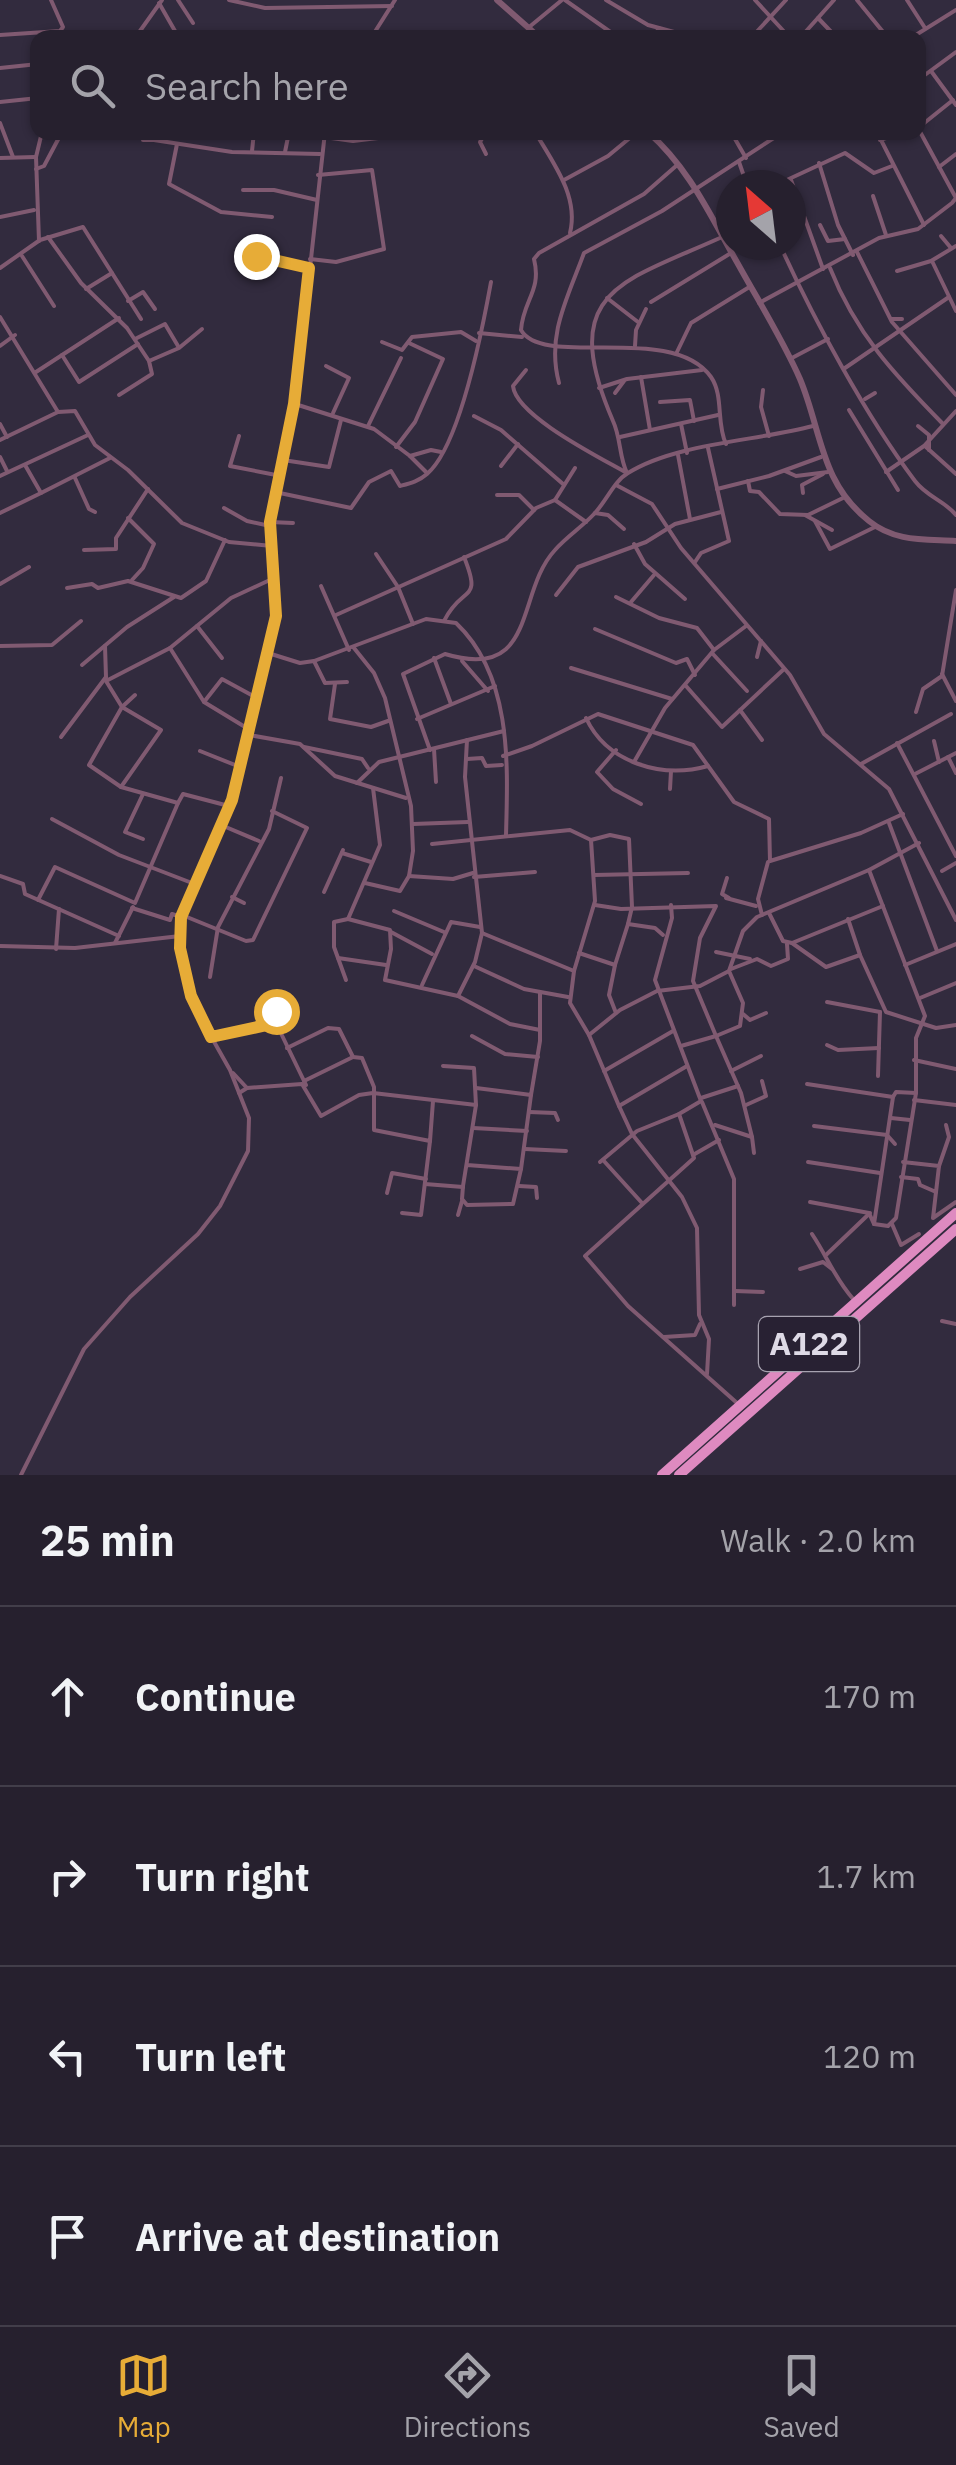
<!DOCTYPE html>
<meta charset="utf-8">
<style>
body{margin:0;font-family:"IBM Plex Sans",sans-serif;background:#2e2836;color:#f1f3f6}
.compass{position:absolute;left:716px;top:170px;width:90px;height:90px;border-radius:50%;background:#26202e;box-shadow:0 2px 8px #0004;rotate:332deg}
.stop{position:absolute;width:30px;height:30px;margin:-22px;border:8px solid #e7ac37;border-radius:50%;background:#fff}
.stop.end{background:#e7ac37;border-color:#fff;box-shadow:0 2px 10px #0008}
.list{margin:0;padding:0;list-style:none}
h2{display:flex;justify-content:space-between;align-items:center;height:130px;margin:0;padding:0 40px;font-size:42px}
h2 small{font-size:32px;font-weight:400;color:#a4a3aa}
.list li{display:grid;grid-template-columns:65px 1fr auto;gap:30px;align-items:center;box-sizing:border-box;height:180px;padding:0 40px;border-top:2px solid #423e4a}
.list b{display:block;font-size:38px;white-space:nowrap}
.list em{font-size:32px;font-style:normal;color:#a4a3aa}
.icon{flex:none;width:55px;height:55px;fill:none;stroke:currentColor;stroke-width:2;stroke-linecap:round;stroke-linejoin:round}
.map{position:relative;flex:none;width:956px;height:1475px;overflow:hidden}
.search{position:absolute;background:#26202e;box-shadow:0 2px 8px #0004;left:30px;right:30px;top:30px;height:110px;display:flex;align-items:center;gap:25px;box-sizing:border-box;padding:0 35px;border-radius:20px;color:#a4a3aa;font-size:38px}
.sheet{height:850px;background:#26202e}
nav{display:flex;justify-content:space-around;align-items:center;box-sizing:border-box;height:140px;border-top:2px solid #423e4a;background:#26202e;font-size:28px;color:#a4a3aa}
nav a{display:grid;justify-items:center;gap:5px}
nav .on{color:#e7ac37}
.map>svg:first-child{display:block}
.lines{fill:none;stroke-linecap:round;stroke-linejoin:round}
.minor{stroke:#805a71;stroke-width:4}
.tertiary{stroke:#805a71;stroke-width:6}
.trunk{stroke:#de8ac0;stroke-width:10}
.route{stroke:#e7ac37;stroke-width:12}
.labels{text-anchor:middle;stroke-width:8;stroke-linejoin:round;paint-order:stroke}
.shield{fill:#282133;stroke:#a7a2b0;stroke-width:2.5}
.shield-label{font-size:32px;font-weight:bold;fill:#dedae6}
</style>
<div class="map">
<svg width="956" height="1475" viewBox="0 0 956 1475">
<rect width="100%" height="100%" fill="#322b3e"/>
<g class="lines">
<g class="minor">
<path d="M178,0L193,23"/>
<path d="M229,0L265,8L392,6"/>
<path d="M565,0L619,38"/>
<path d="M606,0L648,25L674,32"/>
<path d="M755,0L790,38"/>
<path d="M857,0L888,38"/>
<path d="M907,0L925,28"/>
<path d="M159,3L179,38"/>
<path d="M818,18L837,38"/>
<path d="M528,28L562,0"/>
<path d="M0,35L60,31L63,27L51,0"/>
<path d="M135,38L162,0"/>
<path d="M371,38L395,0"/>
<path d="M653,38L659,28"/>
<path d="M751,38L786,0"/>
<path d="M800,38L834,0"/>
<path d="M911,38L956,10"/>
<path d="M0,68L38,64"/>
<path d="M931,71L956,105"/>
<path d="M918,80L956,52"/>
<path d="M0,102L38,98"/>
<path d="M0,123L13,157"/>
<path d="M918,128L953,100"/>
<path d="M154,132V140L232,152L320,154"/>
<path d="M486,132L480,142L486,154"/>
<path d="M535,132C554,164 579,197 570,233"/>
<path d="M731,132L746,158"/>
<path d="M877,132L924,225"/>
<path d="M324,137L353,141L428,132"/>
<path d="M143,140H154"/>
<path d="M880,140L904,132"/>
<path d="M177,144L169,184L221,212L272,217"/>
<path d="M252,151L254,132"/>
<path d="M285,152L289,132"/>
<path d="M0,158L35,157"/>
<path d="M739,162L747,185"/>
<path d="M819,163L838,225L853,255"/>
<path d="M676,166L644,194L539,253L534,259C542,291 523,300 521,330C543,369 672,322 711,377C724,396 716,423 726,444"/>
<path d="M939,167L956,154"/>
<path d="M36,169L44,166L62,132"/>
<path d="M564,180L608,156L637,132"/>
<path d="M791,180L823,269"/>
<path d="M776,185L845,153L874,173L892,166"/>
<path d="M243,190H274L317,200"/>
<path d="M873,196L886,235"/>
<path d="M0,217L34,210"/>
<path d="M820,225L828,241L845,239"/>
<path d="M941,236L951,248"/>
<path d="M48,237L81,283L127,328L149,361"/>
<path d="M39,241L36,157L42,132"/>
<path d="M780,245C814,320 866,416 915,481C927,497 945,501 956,515"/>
<path d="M857,252L892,322L956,395"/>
<path d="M22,256L54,306"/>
<path d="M310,259L336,262L384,249L372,170L318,175"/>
<path d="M932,261L956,311"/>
<path d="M251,265L258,255L309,269"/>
<path d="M0,268L40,240L83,227L141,319"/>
<path d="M830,268C856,334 894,374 943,424"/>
<path d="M897,271L931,261L956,246"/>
<path d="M86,289L112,273"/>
<path d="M607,298L638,322"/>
<path d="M128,301L143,292L155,309"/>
<path d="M651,302L731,253"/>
<path d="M759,303L879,238L918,229L952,203L956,198L918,128"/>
<path d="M0,317L58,412L75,411L95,445L128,470L182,523L229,542L272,546"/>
<path d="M891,319H902"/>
<path d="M479,333L522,337"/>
<path d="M135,339L165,324L178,346"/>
<path d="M382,342L402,350L412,337L461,332L476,341"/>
<path d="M0,346L15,335"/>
<path d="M635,346L636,330L646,309"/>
<path d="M676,354L691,323L751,286"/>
<path d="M62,355L79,382L138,344"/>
<path d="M790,359L828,339"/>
<path d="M326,366L349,378L333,413"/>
<path d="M845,368L949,297"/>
<path d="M526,370L513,386C516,416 601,458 627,473"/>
<path d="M36,372L119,318"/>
<path d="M641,377L650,430"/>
<path d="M559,383C546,335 568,297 584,253L662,211L783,132"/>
<path d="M599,388L627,379L702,370"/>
<path d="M763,390L761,407L769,436"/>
<path d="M615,393L624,381"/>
<path d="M119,395L152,374L149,361L179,348L202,329"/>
<path d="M865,399L875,393"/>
<path d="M660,402L690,400L694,421"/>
<path d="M295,404L374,429L410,456L431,450L441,452"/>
<path d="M849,410L898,490"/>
<path d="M474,416L501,430L563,484"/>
<path d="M0,424L7,437"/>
<path d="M681,424L687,453"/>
<path d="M368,426L401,358"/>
<path d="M918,426L929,435V450"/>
<path d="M239,436L230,466L276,475"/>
<path d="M620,437L718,415"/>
<path d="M0,440L58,412"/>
<path d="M396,447L415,422L443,359L409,343"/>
<path d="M926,447L956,474"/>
<path d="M678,455L690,519"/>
<path d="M410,456L427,473"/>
<path d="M0,457L7,471"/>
<path d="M283,460L329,467L341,420"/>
<path d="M25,465L41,493L110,458"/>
<path d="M501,466L518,444"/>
<path d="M575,468L555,500L586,522"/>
<path d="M785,471L796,476L828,472"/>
<path d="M886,472L924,446L956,411"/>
<path d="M627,473C619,457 621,438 613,421C555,287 625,282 731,233"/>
<path d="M0,476L88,435"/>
<path d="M75,478L89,509L95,512"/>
<path d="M748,481L750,491L759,492L780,514L808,515L845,497"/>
<path d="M616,485L652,504L681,548L790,675L824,734L889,789L956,920"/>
<path d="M717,489L769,476L821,457"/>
<path d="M275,492L351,508L369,482L391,471L400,486C411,483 419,481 427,474C461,445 483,326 491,282"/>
<path d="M803,493L802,485L823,474"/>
<path d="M497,495H519L534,510"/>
<path d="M224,508L247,521L270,526"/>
<path d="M0,513L41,493"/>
<path d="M595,513L608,515L624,529"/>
<path d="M805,515L832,530"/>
<path d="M128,518L154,544L143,568L132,580"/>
<path d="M815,521L830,549L877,526"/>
<path d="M270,522L293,523"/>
<path d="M634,544L645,564L685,599"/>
<path d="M84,550L116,549V538L148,489"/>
<path d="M376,554L398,587L413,624"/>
<path d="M695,562L701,553L729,541L708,448"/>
<path d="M0,584L29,567"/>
<path d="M321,586L349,650"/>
<path d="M67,588L92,584L98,588L128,581L181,598L206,581L225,540"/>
<path d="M556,595L578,567L646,542L675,524L721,512"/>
<path d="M616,597L659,618L697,628L714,650"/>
<path d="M631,602L654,575"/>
<path d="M336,615L506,539L536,508L555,500"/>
<path d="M444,621C462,584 483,604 464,557"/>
<path d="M197,626L222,658"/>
<path d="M595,629L676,663L687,659L695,675"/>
<path d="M0,646L52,645L81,621"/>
<path d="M105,646L106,677"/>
<path d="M170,648L106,681L122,707L161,730L121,787L178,803L183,794L229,806"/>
<path d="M354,648L374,673L385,698L411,806L413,851L409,876L400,891L365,883"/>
<path d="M268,653L300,663L314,661L426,619L456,623C512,676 508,763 506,835"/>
<path d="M712,653L747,691"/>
<path d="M757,657L761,641"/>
<path d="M434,658L451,704"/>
<path d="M314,661L325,683L347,682"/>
<path d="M462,661L488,691"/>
<path d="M82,665L127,627L174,597"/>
<path d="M571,668L672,699"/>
<path d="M942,674L956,701"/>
<path d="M335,684L330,719L371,727L388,721"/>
<path d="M686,686L722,727L784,669"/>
<path d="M204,702L222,679L257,698"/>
<path d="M740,710L762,740"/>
<path d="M916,712L923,689L942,676L956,590"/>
<path d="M586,718C607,763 662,779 708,766"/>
<path d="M417,719L495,686"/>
<path d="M250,730L204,702L170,648L231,598L272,579"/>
<path d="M249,735L300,744L335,776L406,798"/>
<path d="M61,737L106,677"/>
<path d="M934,741L939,762"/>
<path d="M897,743L956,856"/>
<path d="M304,747L362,759L368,768"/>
<path d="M434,749L436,782"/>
<path d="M430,750L403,674L445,654C538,682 515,593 555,550C566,537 582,527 594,514C606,502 614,481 628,473C676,443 757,441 813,426"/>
<path d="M616,750L597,772L613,789L641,804"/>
<path d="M200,751L240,767"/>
<path d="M503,756L532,746L598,714L693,745L734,802L769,819L770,861L861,833L903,814"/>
<path d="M948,757L956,773"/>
<path d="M467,759L482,758L486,766L502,765"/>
<path d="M634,762L665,708L714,650L746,626"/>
<path d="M861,764L951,714"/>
<path d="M915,774L956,753"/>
<path d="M357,783L379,762L504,731"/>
<path d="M121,787L89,765L122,707L135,695"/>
<path d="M373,788L380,845L348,919L390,930L391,949L385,980L458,996L510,1024L540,1030"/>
<path d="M670,789L671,771"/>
<path d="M143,794L125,832L143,839"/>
<path d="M52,819L119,855L192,883"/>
<path d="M889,823L937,951"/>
<path d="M413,824L468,822"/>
<path d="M221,825L259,841"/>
<path d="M432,844L570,830L591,840"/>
<path d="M342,853L371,862"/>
<path d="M869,870L925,1016L916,1038V1093L896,1218L888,1226L874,1224"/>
<path d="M942,871L956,863"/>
<path d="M594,875L688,873"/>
<path d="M0,876L23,884L25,894L119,936"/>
<path d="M409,876L453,879L473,873"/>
<path d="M474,877L535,872"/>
<path d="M727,878L722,894L729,898"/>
<path d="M324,892L343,850"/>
<path d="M232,897L244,903"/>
<path d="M726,898L756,906"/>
<path d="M38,900L55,867L135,903L178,803"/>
<path d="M595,905L621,909L716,906L700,938L693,981L716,1036L681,1046"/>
<path d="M671,905L672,918L655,980L701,1101L679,1114L694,1158L585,1256L628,1306L737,1403"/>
<path d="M132,908L170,920L172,914L181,917"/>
<path d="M394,911L444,932"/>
<path d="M769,913L783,941L792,943L883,906"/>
<path d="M182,915L246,941L253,940L307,828L272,811"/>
<path d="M762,915L758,899L768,862"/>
<path d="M848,919L860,955"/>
<path d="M391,932L432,954"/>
<path d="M482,933L574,971L570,1003L589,1035L619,1106L687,1066"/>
<path d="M115,943L133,907"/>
<path d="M792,943L826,967L860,955L886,1012L936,1028L956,1025"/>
<path d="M0,946L75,948L180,936"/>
<path d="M56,949L59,909"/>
<path d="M716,952L750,959"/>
<path d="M579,953L615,965L628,924L655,928L663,935"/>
<path d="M338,958L386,965"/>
<path d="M615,965L609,995L616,1013"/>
<path d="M905,965L956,944"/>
<path d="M474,966L524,989L568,997"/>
<path d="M731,969L757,959L771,966L788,959L787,944"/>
<path d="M574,971L595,901L591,840L610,835L629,839L632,907L628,924"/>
<path d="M210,977L218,927L269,829L281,778"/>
<path d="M346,980L334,947V922L348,919"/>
<path d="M422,985L451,922L480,927"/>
<path d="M458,996L475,962L482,933L465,777L467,740"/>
<path d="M920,998L956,983"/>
<path d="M827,1002L880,1012"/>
<path d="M743,1014L750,1020L766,1013"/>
<path d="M276,1023L273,1014L297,1006"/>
<path d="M589,1035L620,1010L657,991L700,986L729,971L743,931L757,917L869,870L919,843"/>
<path d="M472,1036L505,1054L538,1057"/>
<path d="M211,1037L276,1023L306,1085"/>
<path d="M827,1045L838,1050L879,1048"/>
<path d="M287,1048L328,1028L339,1029L353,1057L362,1058L374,1087V1130L430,1141L433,1101"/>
<path d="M914,1060L956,1069"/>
<path d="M604,1071L673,1031"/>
<path d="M731,1071L761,1056"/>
<path d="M233,1073L247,1088"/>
<path d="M878,1076L880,1012"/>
<path d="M304,1081L353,1057"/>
<path d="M807,1084L893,1097L896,1092L916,1093"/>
<path d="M476,1088L531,1095L540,1041V993"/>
<path d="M239,1093L247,1088L302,1084L321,1116L359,1095L373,1093L476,1105L474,1068L443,1066"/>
<path d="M701,1098L738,1086"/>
<path d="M914,1100L956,1105"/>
<path d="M702,1102L734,1179V1305"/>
<path d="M746,1105L766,1096L762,1081"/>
<path d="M619,1106L632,1134L682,1197L697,1228L699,1315L709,1339L707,1374"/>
<path d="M529,1112L555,1113L558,1120"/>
<path d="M891,1118L910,1120"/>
<path d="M715,1125L752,1137L741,1093L716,1036L740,1026L743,1003L729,971"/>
<path d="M814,1126L887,1135L895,1144"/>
<path d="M473,1128L527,1131"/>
<path d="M752,1137L754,1153"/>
<path d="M525,1149L566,1151"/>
<path d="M693,1155L719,1140"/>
<path d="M603,1160L642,1203"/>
<path d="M600,1162L637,1131L679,1114"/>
<path d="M808,1162L880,1173"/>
<path d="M467,1165L521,1169L513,1204L467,1205L462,1199L463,1186L476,1105"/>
<path d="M939,1166L949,1137L946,1125"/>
<path d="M521,1169L531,1095"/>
<path d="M901,1177L918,1179L920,1185L936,1192L939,1166L903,1162"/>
<path d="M425,1184L463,1187"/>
<path d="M519,1186L536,1187L537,1198"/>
<path d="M936,1192L933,1218L956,1202"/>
<path d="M387,1193L392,1173L426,1179"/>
<path d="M810,1202L869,1213L874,1224L893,1097"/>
<path d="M402,1213L421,1215L430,1141"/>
<path d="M458,1215L462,1201"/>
<path d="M892,1224L901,1245L919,1234"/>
<path d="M812,1234C828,1258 835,1279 854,1300"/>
<path d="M827,1254L870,1213"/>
<path d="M800,1269L823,1262L832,1269"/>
<path d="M735,1291L763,1292"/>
<path d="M942,1321L956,1324"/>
<path d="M664,1337L695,1335L700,1324"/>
<path d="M21,1475L84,1349L130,1297L198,1234L220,1206L248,1151L249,1118L230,1070L195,1008L180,948V925L192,883L232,800L275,616L270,522L295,404L325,132"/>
</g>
<g class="tertiary">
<path d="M497,0L540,38"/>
<path d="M648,132C690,169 711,217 738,264C759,302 783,340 800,379C822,432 820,482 869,521C895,542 924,539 956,541"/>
</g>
<g class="trunk">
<path d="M662,1475L956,1213"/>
<path d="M679,1475L956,1229"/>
</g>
</g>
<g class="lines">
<path class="route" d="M256,256L309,268L294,404L270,522L276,616L232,800L181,917L180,948L191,996L211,1037L276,1023V1011"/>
</g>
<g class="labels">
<rect class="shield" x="759" y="1317" width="100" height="54" rx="8"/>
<g class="shield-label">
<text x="809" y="1355">A122</text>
</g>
</g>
</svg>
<svg class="compass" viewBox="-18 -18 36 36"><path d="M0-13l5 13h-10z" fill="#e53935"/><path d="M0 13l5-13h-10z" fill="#a4a3aa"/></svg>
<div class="stop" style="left:276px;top:1011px"></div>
<div class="stop end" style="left:256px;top:256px"></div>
<div class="search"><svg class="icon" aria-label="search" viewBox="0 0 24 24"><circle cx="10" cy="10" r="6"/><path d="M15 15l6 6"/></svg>Search here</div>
</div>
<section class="sheet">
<h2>25 min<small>Walk · 2.0 km</small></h2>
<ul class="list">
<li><svg class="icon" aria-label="ahead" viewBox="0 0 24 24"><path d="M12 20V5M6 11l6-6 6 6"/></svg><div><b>Continue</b></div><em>170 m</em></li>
<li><svg class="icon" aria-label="right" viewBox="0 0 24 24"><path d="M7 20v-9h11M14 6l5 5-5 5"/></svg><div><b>Turn right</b></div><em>1.7 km</em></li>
<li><svg class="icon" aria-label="left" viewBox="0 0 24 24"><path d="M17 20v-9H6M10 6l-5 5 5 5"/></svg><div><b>Turn left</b></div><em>120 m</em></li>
<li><svg class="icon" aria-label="arrive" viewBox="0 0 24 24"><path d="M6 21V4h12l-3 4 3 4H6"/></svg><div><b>Arrive at destination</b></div></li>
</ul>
</section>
<nav>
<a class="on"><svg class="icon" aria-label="map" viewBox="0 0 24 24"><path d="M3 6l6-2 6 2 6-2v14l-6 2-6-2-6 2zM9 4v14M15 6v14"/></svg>Map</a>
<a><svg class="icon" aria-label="directions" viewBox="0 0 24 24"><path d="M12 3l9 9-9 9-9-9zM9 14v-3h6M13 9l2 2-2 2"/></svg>Directions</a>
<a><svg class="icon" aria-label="saved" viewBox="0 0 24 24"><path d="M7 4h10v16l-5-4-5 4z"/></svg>Saved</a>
</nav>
